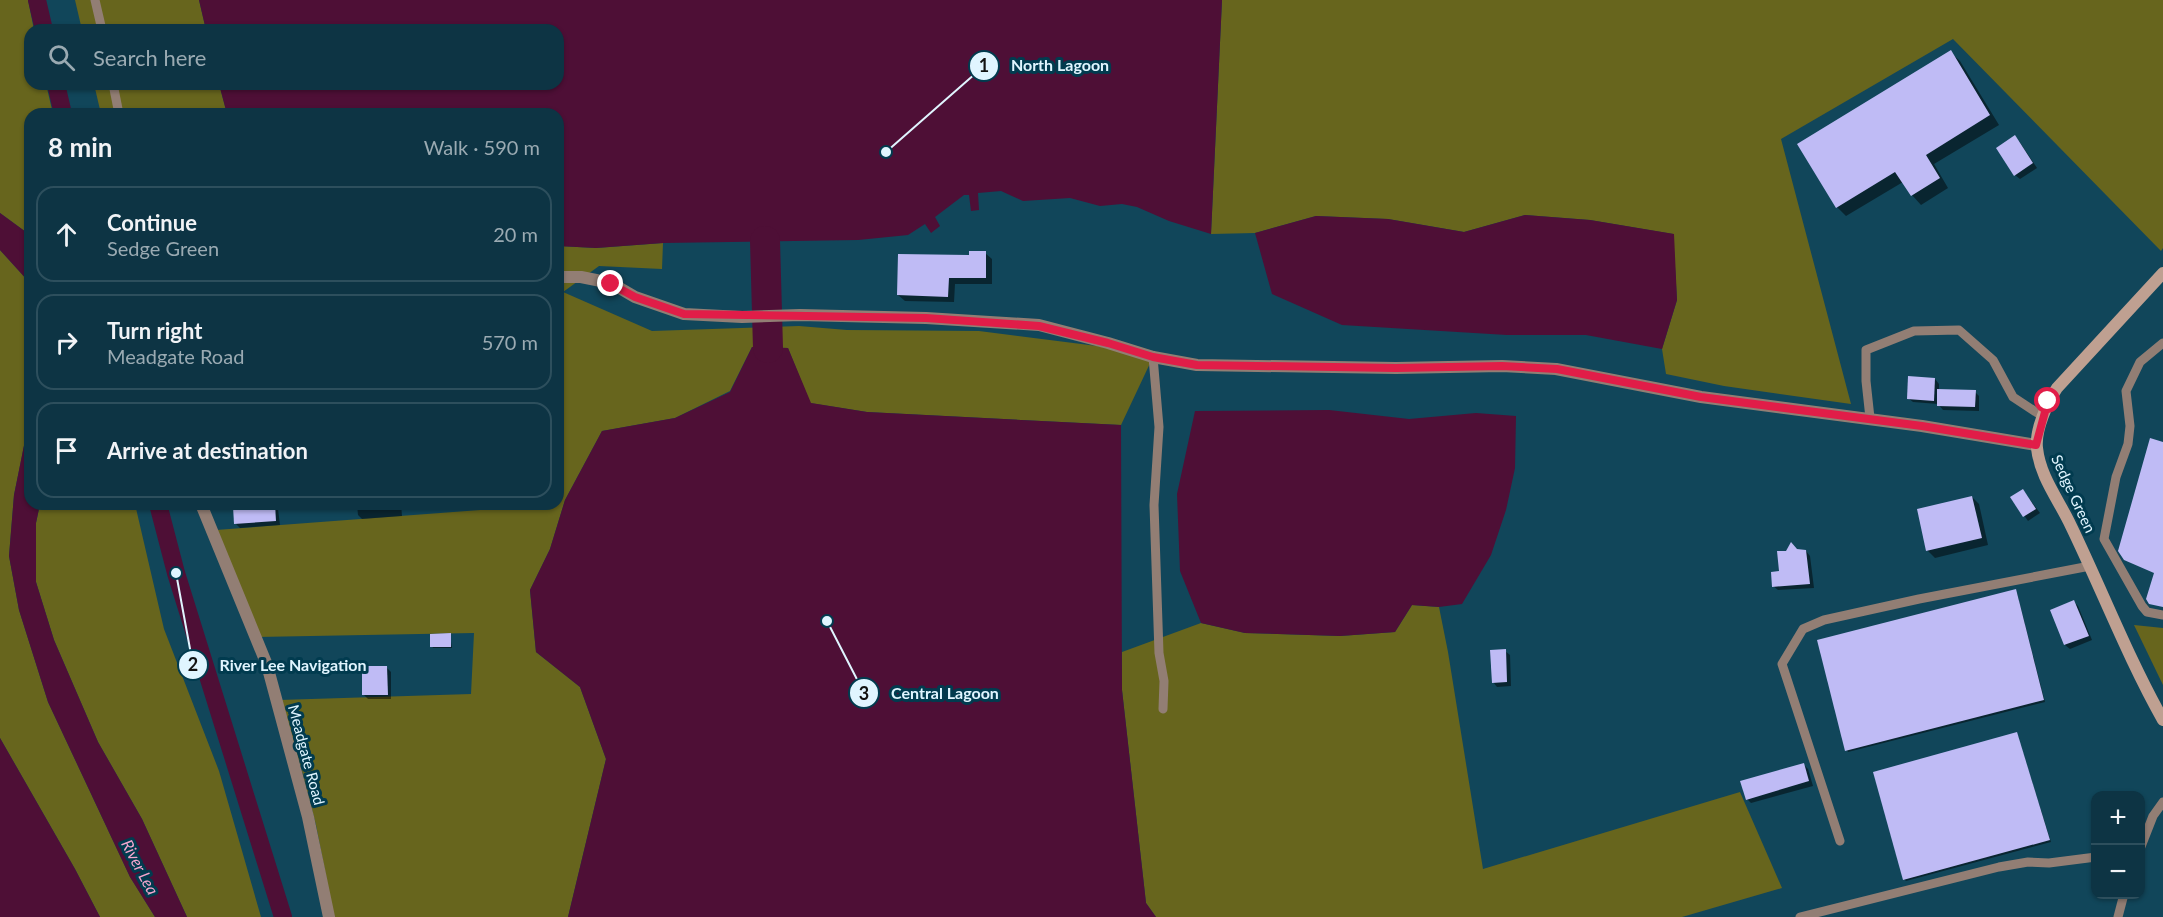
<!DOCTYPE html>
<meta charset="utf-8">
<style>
body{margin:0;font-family:Lato,sans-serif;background:#1b3f4f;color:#f1f3f6}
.controls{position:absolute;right:18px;bottom:18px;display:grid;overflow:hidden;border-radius:12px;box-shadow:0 2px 4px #0004}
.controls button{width:54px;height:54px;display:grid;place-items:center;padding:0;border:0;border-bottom:2px solid #2d4f5d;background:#0d3444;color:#f1f3f6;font:30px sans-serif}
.stop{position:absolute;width:18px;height:18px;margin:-14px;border:4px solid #e11d48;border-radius:50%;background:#fff}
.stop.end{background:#e11d48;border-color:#fff;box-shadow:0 2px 6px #0008}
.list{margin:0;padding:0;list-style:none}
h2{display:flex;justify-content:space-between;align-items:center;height:78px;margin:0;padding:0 24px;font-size:26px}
h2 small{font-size:20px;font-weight:400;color:#9aaab2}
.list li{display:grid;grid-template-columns:39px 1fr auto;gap:18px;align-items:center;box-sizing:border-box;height:96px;margin:0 12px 12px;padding:0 12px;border:2px solid #2d4f5d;border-radius:18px}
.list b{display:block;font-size:22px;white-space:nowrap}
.list p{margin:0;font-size:20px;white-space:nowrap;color:#9aaab2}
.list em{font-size:20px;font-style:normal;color:#9aaab2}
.icon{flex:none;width:33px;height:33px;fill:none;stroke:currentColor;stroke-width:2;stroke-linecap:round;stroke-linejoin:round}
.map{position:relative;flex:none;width:2163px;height:917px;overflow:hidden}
.search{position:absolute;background:#0d3444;box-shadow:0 2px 4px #0004;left:24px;top:24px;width:540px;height:66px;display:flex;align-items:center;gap:15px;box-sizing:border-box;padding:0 21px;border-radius:18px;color:#9aaab2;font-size:22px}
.panel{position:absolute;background:#0d3444;box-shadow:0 2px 4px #0004;left:24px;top:108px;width:540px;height:402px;border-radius:18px}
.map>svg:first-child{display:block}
.green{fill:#67651d}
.water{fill:#4e0f36}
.shadow{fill:#0007}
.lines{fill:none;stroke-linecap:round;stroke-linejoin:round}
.canal{stroke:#4e0f36;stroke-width:18}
.river{stroke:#4e0f36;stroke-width:30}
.building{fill:#bfbbf5}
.lane{stroke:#927e74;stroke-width:9}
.street{stroke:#927e74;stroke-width:12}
.secondary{stroke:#bfa091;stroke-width:12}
.route{stroke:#e11d48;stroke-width:8}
.labels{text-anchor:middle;stroke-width:6;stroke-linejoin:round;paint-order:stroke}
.street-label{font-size:15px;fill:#e0f5ff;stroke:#013b4f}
.water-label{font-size:16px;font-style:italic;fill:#f5a6ce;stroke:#013b4f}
.leader{fill:none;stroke:#e0f5ff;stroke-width:2}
.callout-dot{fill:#e0f5ff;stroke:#013b4f;stroke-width:2}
.mark-label{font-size:18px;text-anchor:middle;font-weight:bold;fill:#111}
.callout-label{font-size:16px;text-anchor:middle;font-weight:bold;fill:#e0f5ff;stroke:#013b4f;stroke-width:6;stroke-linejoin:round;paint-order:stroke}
</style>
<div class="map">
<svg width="2163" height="917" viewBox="0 0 2163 917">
<rect width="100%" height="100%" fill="#11465a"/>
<g class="green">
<path d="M0,0H28L34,30H30V84H46L53,114H30V235L0,213Z"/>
<path d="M75,0H199L206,30H82Z"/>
<path d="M1222,0H2163V248L2161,251L1953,39L1781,139L1851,404L1724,386L1666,374L1662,349L1677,300L1673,234L1590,220L1525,215L1464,232L1388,219L1316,216L1255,233L1211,234Z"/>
<path d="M94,84H219L227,114H101Z"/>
<path d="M663,243L662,269L599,266L563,292L652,331L799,326L847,330L979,331L1097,346L1153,357L1121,425L867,412L810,403L788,348L752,347L730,391L675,418L602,431L565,500L550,549L530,590L536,652L580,687L606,759L568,917H334L316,825L301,767L279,700L471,694L474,633L257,637L216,530L480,510L481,504H558V246L596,248Z"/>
<path d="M0,250L29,282L30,288V416L14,495L9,556L19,610L48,702L130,877L155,917H100L75,869L0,738Z"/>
<path d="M40,504H135L164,629L219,771L261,917H187L142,819L98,742L54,640L36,582V523Z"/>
<path d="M1412,605L1439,607L1448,652L1483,869L1740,792L1782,888L1682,917H1156L1146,903L1122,690V652L1201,623L1245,633L1340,636L1395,632Z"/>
<path d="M2134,625L2163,628V685Z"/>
</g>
<g class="water">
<path d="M199,0H1222L1211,234L1169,221L1137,207L1122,204L1100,206L1070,198L1023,201L1001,191L978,193L979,210L971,211L969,195H964L935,217L940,226L931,233L925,224L908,235L858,240L663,243L596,248L558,246V114H227L219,84H558V30H206Z"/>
<path d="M0,213L30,235V288L29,282L0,250Z"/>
<path d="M1525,215L1590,220L1674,234L1677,300L1662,349L1586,335H1507L1342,325L1272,294L1255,233L1316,216L1388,219L1464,232Z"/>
<path d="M752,347L788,348L811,403L867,412L1121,425L1122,690L1146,903L1156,917H568L606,759L580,687L536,652L530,590L550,549L565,500L602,431L675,418L730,392Z"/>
<path d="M1329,410L1409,419L1476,413L1516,416L1515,468L1506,510L1491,555L1462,604L1439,607L1412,605L1395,632L1340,636L1245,633L1201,623L1180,571L1177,494L1195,411Z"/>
<path d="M30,416V504H40L36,523V582L54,640L98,742L142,819L187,917H155L130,877L48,702L19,610L9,556L14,495Z"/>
<path d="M0,738L75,869L100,917H0Z"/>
</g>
<g class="shadow">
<path d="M1950,52L1960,61L1999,125L1934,164L1948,188L1921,205L1912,195L1903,182L1846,216L1837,207Z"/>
<path d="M2019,141L2037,168L2020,179L2015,175Z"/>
<path d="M985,253L992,259V284H955L954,302L905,301L898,295Z"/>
<path d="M1935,379L1939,384V390L1975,392L1979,396V411L1943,410L1938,404L1913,402L1908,398Z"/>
<path d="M2023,490L2040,513L2028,521L2012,498Z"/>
<path d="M1972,497L1979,504L1988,545L1935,558L1928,551L1918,510Z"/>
<path d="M357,504H401L402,516L362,519L358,515Z"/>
<path d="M274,505L278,509L280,525L240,528L236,524Z"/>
<path d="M1798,551H1806L1810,556L1814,588L1778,590L1773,586L1780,573Z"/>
<path d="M2017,593L2045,702L1848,752L1847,750Z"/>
<path d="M2074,602L2078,606L2092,640L2070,649L2065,645Z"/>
<path d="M450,635L452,648H433L432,646Z"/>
<path d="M1505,651L1510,655L1511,686L1497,687L1493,682Z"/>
<path d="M387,668L391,672V699H368L364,695Z"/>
<path d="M2017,734L2051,842L1906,881L1904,879Z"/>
<path d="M1804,765L1808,769L1813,786L1751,803L1747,799Z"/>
</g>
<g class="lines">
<g class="canal">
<path d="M37,0L44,30"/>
<path d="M56,84L63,114"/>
<path d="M158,504L176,573L283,917"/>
</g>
<path class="river" d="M765,241L768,348"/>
</g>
<g class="building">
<path d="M1951,50L1990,115L1926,155L1940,178L1911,196L1895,172L1836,208L1797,144Z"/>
<path d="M2015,135L2033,163L2014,176L1996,148Z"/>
<path d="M969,251H986V278H949L948,297L897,295L898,254L969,255Z"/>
<path d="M1908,376L1935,378L1934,401L1907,399Z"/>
<path d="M1937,389L1976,390L1975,407L1937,406Z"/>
<path d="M2150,438L2163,442V607L2149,604L2146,599L2154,573L2124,560L2118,551Z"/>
<path d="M2023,489L2036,509L2023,517L2010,497Z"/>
<path d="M1972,496L1982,538L1926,551L1917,509Z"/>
<path d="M266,504H275L276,521L234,524L233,506Z"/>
<path d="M1791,542L1797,549L1806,550L1810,584L1772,587L1771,572L1779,571L1777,551H1786Z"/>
<path d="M2016,589L2044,700L1845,751L1817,640Z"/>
<path d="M2074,600L2089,636L2064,645L2050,610Z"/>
<path d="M451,633V647H430V634Z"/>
<path d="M1506,649L1507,682L1492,683L1490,650Z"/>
<path d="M362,666H387L388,695H362Z"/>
<path d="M2017,732L2050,840L1903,880L1873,772Z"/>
<path d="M1804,763L1809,781L1746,800L1740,781Z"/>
</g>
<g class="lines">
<g class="lane">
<path d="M95,0L102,30"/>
<path d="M113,84L119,114"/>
<path d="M2163,343L2140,362L2126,391L2130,426L2128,444L2116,477L2104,539L2142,606L2147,612L2163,615"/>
<path d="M1153,357L1159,427L1154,505L1159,653L1164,681L1163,709"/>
<path d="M1870,418L1866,381V350L1914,331L1959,330L1993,360L2013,397L2042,416"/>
<path d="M1840,841L1782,664L1803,629L1824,620L1919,599L2090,566"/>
<path d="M2140,849L2153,816L2163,802"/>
<path d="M1800,917L1999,867L2028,862L2049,863L2096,857"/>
<path d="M2118,917L2124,894"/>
</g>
<g class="street">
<path d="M558,277H581L611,283L635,297L684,314L742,317L800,315L926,318L1039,325L1108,343L1153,357L1197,365L1396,368L1502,366L1556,369L1701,397L1922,426L2036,445"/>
<path d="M201,504L267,665L308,817L329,917"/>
</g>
<path class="secondary" d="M2163,273L2057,388C2047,403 2035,430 2037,448C2040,477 2059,500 2071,526C2102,590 2128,658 2163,720"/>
</g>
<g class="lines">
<path class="route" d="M611,284L635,297L684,314L926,318L1039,326L1108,343L1153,357L1197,365L1396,368L1502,366L1557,369L1701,397L1922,426L2036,445L2048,401"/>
</g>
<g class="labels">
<g class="street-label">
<text transform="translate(2073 494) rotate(65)" y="5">Sedge Green</text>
<text transform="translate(306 755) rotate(75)" y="5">Meadgate Road</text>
</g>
<g class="water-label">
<text transform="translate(140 867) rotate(62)" y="6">River Lea</text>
</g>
</g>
<path class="leader" d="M886 152L984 66M176 573L193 665M827 621L864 693"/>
<g class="callout-dot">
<circle cx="886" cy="152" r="6"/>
<circle cx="176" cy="573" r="6"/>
<circle cx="827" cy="621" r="6"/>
<circle cx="984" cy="66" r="15"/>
<circle cx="193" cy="665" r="15"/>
<circle cx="864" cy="693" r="15"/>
</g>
<g class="mark-label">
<text x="984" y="72">1</text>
<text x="193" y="671">2</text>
<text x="864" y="700">3</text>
</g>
<g class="callout-label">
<text x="1060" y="71">North Lagoon</text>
<text x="293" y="671">River Lee Navigation</text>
<text x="945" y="699">Central Lagoon</text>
</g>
</svg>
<div class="controls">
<button>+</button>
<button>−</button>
</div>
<div class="stop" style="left:2048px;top:401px"></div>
<div class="stop end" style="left:611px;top:284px"></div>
<div class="search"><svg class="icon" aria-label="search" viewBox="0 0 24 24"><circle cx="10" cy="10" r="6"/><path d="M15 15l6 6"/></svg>Search here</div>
<section class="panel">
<h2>8 min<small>Walk · 590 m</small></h2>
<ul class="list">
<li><svg class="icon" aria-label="ahead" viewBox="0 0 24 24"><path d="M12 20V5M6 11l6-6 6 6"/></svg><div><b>Continue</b><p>Sedge Green</p></div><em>20 m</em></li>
<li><svg class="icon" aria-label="right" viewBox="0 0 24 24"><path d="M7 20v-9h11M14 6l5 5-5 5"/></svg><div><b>Turn right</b><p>Meadgate Road</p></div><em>570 m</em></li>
<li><svg class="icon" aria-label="arrive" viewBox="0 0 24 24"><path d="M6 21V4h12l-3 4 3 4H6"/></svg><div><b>Arrive at destination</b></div></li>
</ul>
</section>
</div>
